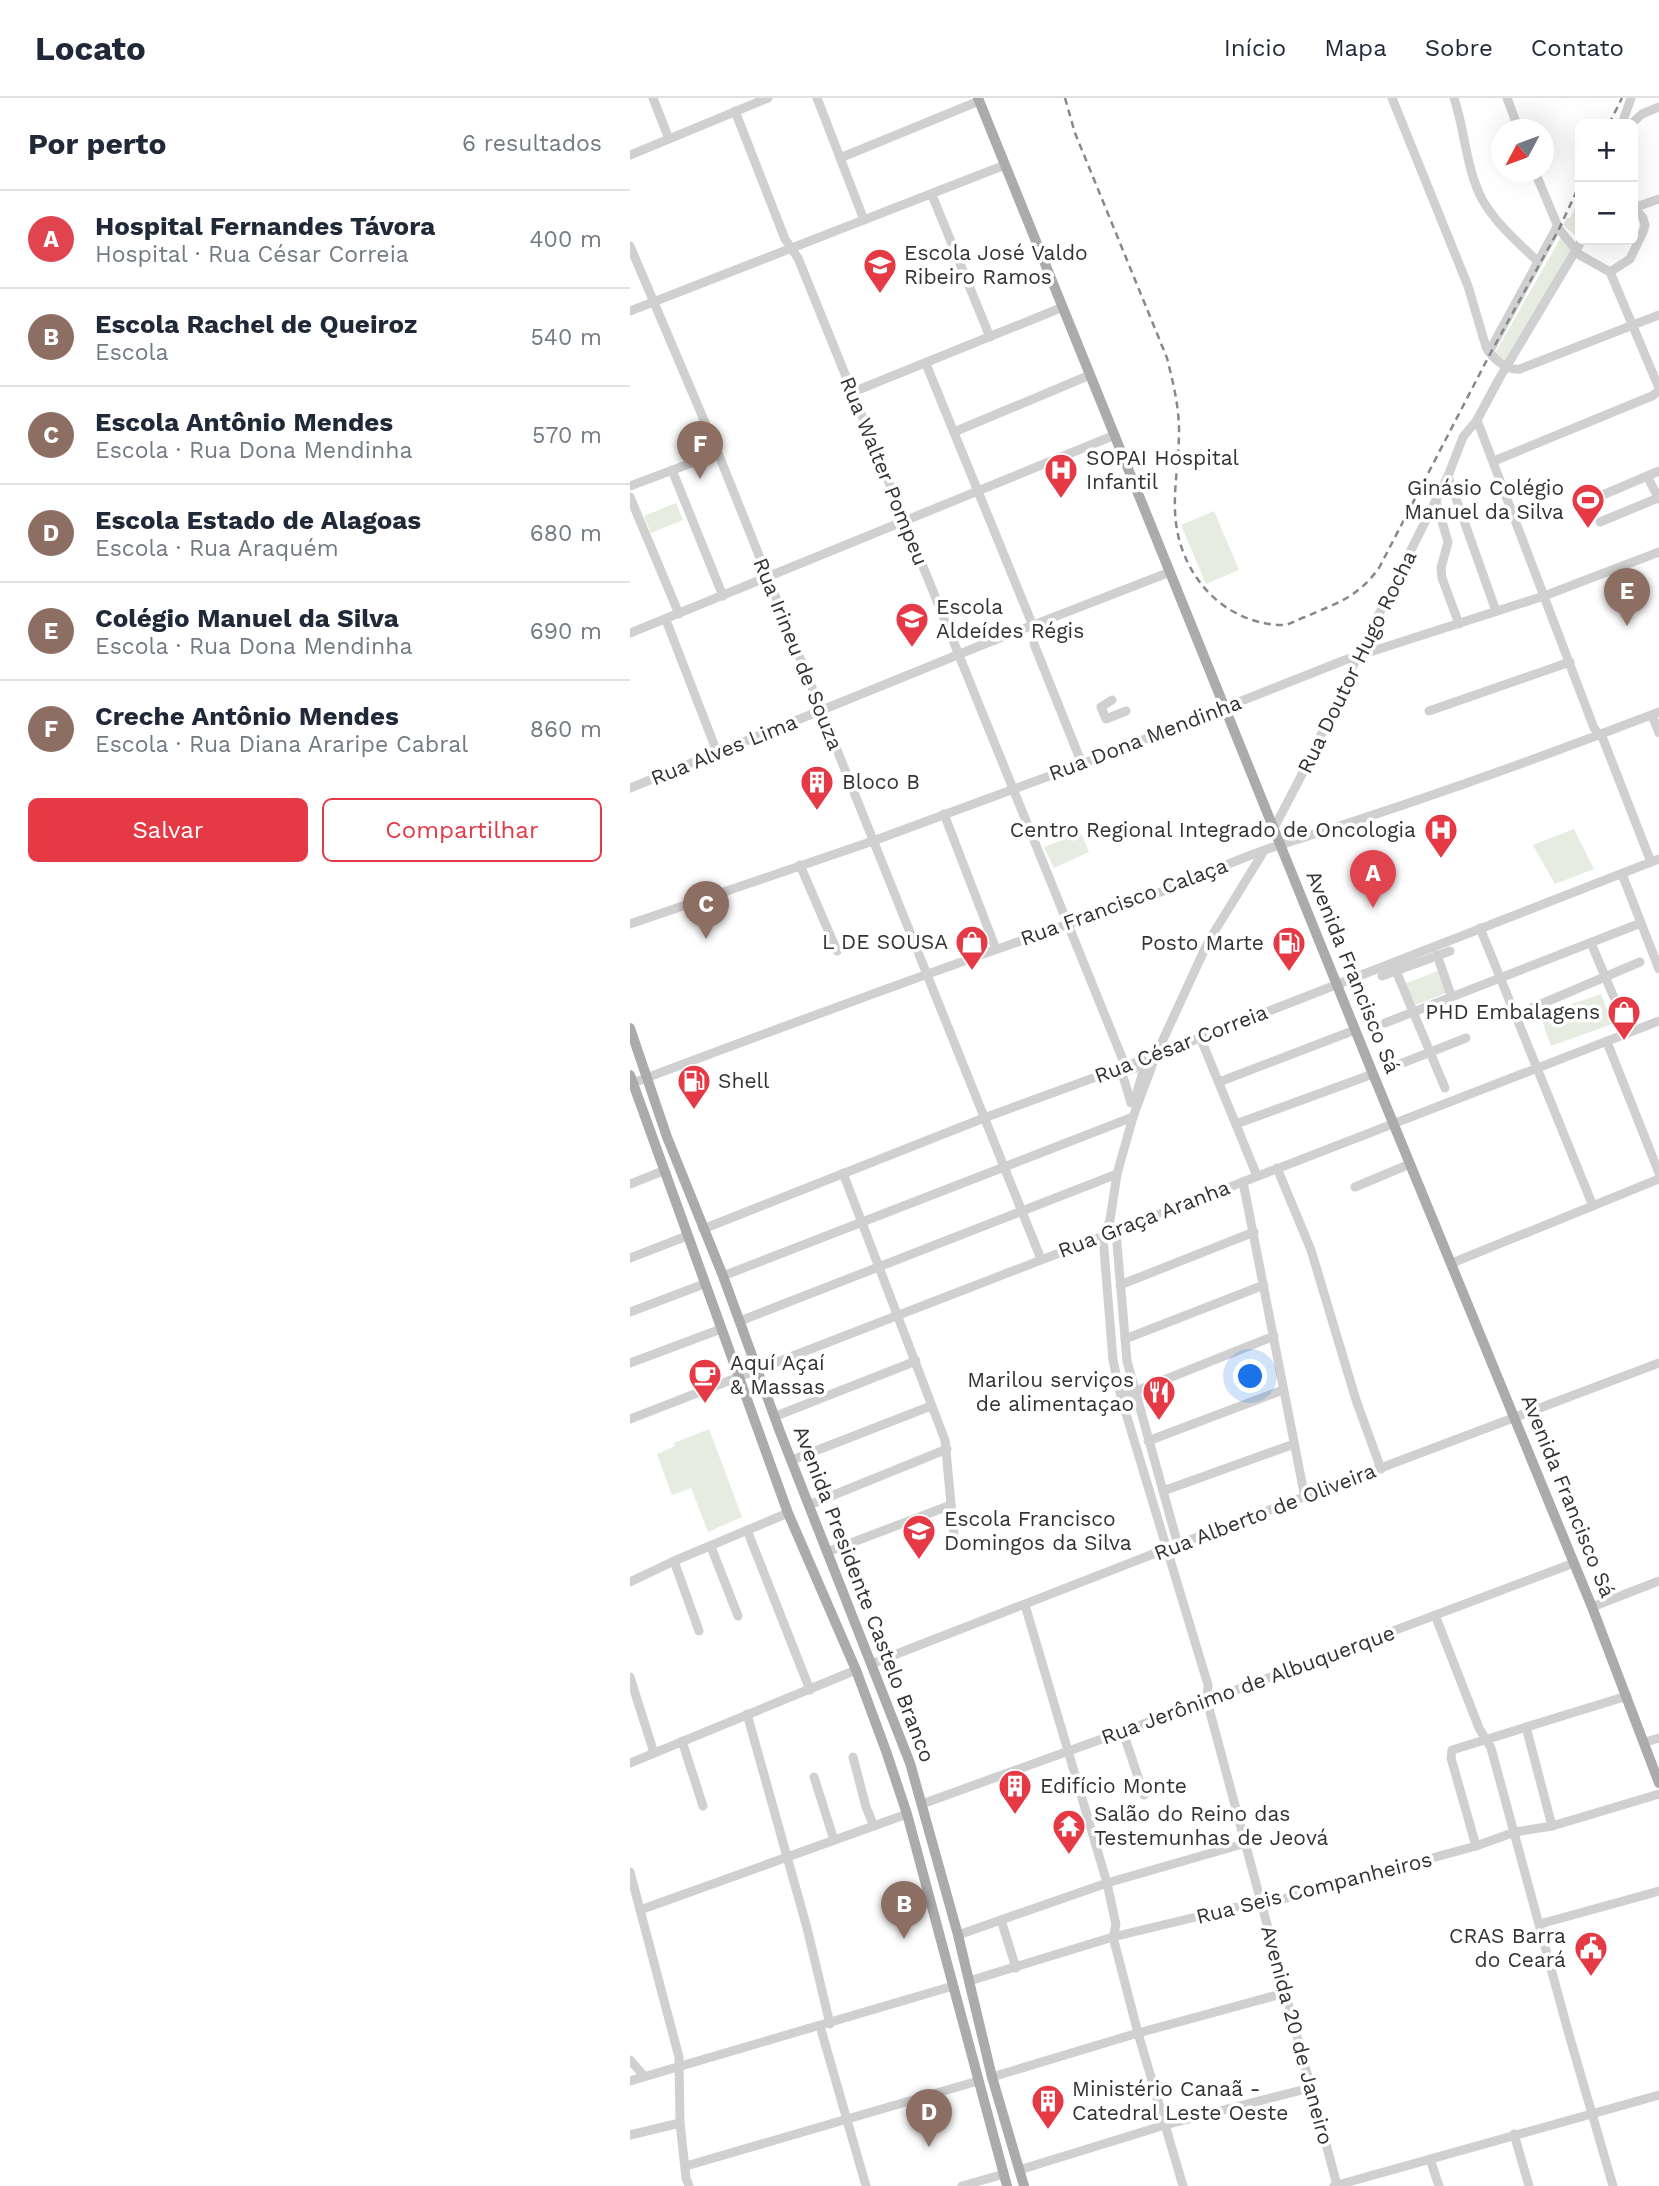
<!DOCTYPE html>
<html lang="pt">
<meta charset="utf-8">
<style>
body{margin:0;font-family:"Work Sans",sans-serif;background:#f6f6f7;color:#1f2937}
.controls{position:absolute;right:21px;top:21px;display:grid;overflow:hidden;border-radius:10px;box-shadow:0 7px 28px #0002}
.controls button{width:63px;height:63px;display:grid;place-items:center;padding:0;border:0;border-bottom:2px solid #e0e1e3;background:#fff;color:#1f2937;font:35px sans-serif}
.compass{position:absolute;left:861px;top:21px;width:63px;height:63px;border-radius:50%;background:#fff;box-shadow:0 7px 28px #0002;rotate:229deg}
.you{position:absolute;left:621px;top:1279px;width:24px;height:24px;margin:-18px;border:5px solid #fff;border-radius:50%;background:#1a73e8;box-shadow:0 0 0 10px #1a73e833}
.badge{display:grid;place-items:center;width:46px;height:46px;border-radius:50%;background:#e63946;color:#fff;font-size:23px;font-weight:700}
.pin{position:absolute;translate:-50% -58px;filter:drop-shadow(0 2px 4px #0008)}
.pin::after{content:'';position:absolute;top:37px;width:24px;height:21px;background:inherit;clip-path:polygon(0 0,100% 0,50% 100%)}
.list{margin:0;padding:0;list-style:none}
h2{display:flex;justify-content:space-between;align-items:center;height:91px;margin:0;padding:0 28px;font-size:30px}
h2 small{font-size:23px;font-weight:400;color:#747a83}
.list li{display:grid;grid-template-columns:46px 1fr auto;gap:21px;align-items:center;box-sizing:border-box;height:98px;padding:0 28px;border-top:2px solid #e0e1e3}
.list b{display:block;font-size:26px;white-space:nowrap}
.list p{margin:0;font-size:23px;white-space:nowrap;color:#747a83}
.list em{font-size:23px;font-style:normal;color:#747a83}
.actions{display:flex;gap:14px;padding:21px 28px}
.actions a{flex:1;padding:16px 0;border:2px solid #e63946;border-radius:10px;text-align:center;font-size:24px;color:#e63946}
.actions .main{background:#e63946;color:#fff}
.map{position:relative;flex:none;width:1029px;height:2088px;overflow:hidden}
header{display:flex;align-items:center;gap:42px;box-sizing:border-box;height:98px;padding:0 35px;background:#fff;border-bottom:2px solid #e0e1e3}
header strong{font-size:33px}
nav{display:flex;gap:38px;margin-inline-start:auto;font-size:24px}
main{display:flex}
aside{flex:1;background:#fff}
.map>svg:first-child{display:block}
.green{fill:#e6ecdf}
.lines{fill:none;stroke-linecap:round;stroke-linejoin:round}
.minor{stroke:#d0d0d0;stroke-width:9}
.major{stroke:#ababab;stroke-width:10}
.rail{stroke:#888;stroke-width:2.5;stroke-dasharray:7 5;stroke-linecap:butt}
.labels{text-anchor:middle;stroke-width:7;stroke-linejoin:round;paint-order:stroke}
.poi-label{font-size:21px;fill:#333;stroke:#fff;text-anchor:start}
.street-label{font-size:21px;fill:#333;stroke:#fff}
</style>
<header>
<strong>Locato</strong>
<nav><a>Início</a><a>Mapa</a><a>Sobre</a><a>Contato</a></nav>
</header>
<main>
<aside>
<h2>Por perto<small>6 resultados</small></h2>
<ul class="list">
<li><span class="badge" style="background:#e0444e">A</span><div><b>Hospital Fernandes Távora</b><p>Hospital · Rua César Correia</p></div><em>400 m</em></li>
<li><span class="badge" style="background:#8d6e63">B</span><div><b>Escola Rachel de Queiroz</b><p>Escola</p></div><em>540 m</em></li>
<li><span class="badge" style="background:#8d6e63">C</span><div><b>Escola Antônio Mendes</b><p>Escola · Rua Dona Mendinha</p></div><em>570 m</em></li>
<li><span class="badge" style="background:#8d6e63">D</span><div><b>Escola Estado de Alagoas</b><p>Escola · Rua Araquém</p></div><em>680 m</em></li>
<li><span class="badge" style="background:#8d6e63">E</span><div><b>Colégio Manuel da Silva</b><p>Escola · Rua Dona Mendinha</p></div><em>690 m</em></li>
<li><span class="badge" style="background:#8d6e63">F</span><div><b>Creche Antônio Mendes</b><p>Escola · Rua Diana Araripe Cabral</p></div><em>860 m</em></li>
</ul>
<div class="actions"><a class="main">Salvar</a><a>Compartilhar</a></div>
</aside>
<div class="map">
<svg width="1029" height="2088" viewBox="0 0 1029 2088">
<rect width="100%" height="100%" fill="#fff"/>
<g class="green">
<path d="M950,99V136L948,140L933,127L937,120H940Z"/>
<path d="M931,139L942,151L876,263L865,255Z"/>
<path d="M46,405L53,422L21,435L14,418Z"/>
<path d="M584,413L609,472L576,486L551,427Z"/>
<path d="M944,731L964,771L925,786L903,747Z"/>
<path d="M451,735L459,754L424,770L414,749Z"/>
<path d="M810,872L819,894L783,908L774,886Z"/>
<path d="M971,896L982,926L921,948L910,917Z"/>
<path d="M79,1331L112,1419L78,1434L61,1390L42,1397L27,1356L45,1348L44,1345Z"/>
</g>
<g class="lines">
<g class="minor">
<path d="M23,0L39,41"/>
<path d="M187,0L234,122"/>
<path d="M762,0L838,188L856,249C862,260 877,273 890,271L1029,217"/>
<path d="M824,0C835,32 836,71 852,101C865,125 888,144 907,163"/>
<path d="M877,0L889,32"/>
<path d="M105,13L155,141L168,160L495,967"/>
<path d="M992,26L1001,0"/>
<path d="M1001,26L1012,16L1029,9"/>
<path d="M0,57L138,0"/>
<path d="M210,60L349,3"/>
<path d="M905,74L929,131L950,157L980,174L1029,290"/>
<path d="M302,97L360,239"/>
<path d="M1003,110L1029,101"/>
<path d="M0,148L88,355L411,1161"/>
<path d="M980,174L1000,161L1013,134L1015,127L1013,120L1005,110"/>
<path d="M0,213L375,67"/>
<path d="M859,254L927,129"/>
<path d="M296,266L403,528"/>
<path d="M223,294L433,209"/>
<path d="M847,322L964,630L973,641L1021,764"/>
<path d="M324,334L460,277"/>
<path d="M864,363L1022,298L1029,293"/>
<path d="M42,372L93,498"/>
<path d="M818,378L866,513"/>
<path d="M1017,378L1029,401"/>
<path d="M0,388L88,355"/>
<path d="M0,399L49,516"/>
<path d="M961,402L1029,373"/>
<path d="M806,403L818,444L811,470L812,480L829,526"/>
<path d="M970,424L1028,400"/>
<path d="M36,522L87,654"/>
<path d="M0,535L485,337"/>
<path d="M404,546L452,666"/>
<path d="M482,602L471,609L476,621L496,613"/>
<path d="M799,613L940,564"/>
<path d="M1022,617L1029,635"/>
<path d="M0,690L352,547L540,474"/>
<path d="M314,716L366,851"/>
<path d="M644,730L680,661L721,572L818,378L833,339L847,322L869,281L952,142"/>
<path d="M634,753L578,844L526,957L503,1019L487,1076L480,1122L473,1139L483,1262L491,1299L578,1587L577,1603L707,2087"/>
<path d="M170,767L207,853"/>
<path d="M992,776L1029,871"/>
<path d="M0,826L243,743L452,666L715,562L914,498L1029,454"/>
<path d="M850,830L963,1108"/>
<path d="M961,845L993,921"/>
<path d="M807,857L821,897"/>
<path d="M766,873L815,990"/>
<path d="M752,878L820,853"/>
<path d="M897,912L1010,864"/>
<path d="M755,925L1011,825"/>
<path d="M570,939L627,1078"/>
<path d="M977,944L1029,1075"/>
<path d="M770,966L836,940"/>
<path d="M515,967L504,1004L501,1005L492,975Z"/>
<path d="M589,984L725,932"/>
<path d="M0,986C173,921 347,857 522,797C566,782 606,760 650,747C778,707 905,662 1029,614"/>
<path d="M606,1026L743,976"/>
<path d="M647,1070L681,1152L726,1302L751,1371"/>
<path d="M213,1075L315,1342L324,1438"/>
<path d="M613,1084L675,1400"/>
<path d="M0,1086L33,1073"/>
<path d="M725,1089L780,1066"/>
<path d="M484,1130L486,1134L497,1263L548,1447L546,1451"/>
<path d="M73,1131L354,1020L526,957L1029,761"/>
<path d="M0,1160L57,1138"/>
<path d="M822,1165L1029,1081"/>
<path d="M93,1178L503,1019"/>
<path d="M490,1187L624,1134"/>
<path d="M0,1214L74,1186"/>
<path d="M110,1223L487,1076"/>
<path d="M495,1241L634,1187"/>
<path d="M0,1265L91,1231"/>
<path d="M491,1299L644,1238"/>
<path d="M146,1318L286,1263"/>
<path d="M0,1321L1029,923"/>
<path d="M518,1343L653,1292"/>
<path d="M162,1362L301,1308"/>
<path d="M533,1393L664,1346"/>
<path d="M179,1407L317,1351"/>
<path d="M117,1432L180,1592"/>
<path d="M81,1449L108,1518"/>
<path d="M197,1454L321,1407"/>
<path d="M44,1463L69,1533"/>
<path d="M0,1484L44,1463L158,1415"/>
<path d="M395,1507L477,1785L486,1827L483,1839L508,1935L553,2088"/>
<path d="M962,1509L1029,1483"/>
<path d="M805,1517L849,1630L861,1650L938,1933L983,2088"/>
<path d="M241,1566L536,1451L1029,1265"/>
<path d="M0,1579L24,1655"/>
<path d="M117,1616L177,1830L200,1926"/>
<path d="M896,1629L922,1728"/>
<path d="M493,1634L514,1697"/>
<path d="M52,1643L73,1708"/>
<path d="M1015,1644L1029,1640"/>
<path d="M223,1659L236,1709L244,1728"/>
<path d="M0,1665L226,1572"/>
<path d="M184,1679L204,1742"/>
<path d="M292,1706L577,1603L944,1465"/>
<path d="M846,1748L821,1660L822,1652L997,1598"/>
<path d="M0,1774L49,1959L50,2025L56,2080L59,2088"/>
<path d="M10,1812L277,1716"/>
<path d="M371,1822L386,1870"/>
<path d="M910,1826L1029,1793"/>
<path d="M328,1837L477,1785L616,1745"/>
<path d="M339,1883L483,1839L632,1803H645L846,1748L885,1734L922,1728L1029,1696"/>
<path d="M190,1928L236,2088"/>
<path d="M0,1962L14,1978"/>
<path d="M362,1979L508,1935L655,1895"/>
<path d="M0,1983L323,1888"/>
<path d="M884,2036L899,2088"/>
<path d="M0,2037L50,2025"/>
<path d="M800,2061L809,2088"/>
<path d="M56,2068L348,1983"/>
<path d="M389,2072L535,2027L680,1990"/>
<path d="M332,2088L374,2076"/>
<path d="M704,2088L1029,1997"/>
</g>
<g class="major">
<path d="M348,0L743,976L962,1509L1029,1685"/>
<path d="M0,930L37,1039L93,1178L150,1334L280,1665L328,1837L362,1979L394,2088"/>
<path d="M0,977L158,1415L226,1572L256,1653L277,1716L377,2088"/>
</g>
<g class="rail">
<path d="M435,0L445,35L537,260C543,284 549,308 549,333C549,360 544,387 545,413C547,472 589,524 650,527C659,528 666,522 675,519C707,505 727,500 749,470L860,256L929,131L950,86"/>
<path d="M979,26L992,0"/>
</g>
</g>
<defs>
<symbol id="school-pin" viewBox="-11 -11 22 30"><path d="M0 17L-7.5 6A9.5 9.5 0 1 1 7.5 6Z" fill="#e63946" stroke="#fff"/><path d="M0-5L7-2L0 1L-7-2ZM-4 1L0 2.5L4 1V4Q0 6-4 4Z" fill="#fff"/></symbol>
<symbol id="hospital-pin" viewBox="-11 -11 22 30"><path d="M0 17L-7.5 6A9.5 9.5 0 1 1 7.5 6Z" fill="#e63946" stroke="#fff"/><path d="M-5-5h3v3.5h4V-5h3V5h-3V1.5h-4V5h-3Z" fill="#fff"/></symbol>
<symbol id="stadium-pin" viewBox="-11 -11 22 30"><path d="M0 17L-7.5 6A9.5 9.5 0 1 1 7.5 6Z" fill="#e63946" stroke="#fff"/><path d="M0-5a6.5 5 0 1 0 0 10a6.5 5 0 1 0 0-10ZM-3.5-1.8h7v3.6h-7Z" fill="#fff"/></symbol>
<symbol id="building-pin" viewBox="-11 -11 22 30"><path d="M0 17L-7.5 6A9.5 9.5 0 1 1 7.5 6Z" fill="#e63946" stroke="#fff"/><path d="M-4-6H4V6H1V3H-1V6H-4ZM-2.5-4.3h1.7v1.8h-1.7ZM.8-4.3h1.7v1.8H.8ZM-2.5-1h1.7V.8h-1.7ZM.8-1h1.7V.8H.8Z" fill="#fff"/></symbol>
<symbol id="shop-pin" viewBox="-11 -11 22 30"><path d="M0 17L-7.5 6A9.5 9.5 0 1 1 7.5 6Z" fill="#e63946" stroke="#fff"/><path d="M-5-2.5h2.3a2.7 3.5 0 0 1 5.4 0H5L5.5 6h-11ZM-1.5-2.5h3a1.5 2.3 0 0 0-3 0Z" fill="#fff"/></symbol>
<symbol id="fuel-pin" viewBox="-11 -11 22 30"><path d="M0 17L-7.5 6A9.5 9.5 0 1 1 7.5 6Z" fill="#e63946" stroke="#fff"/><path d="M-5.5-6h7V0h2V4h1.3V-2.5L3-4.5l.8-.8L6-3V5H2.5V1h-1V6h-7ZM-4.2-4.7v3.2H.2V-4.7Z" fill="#fff"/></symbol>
<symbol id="cafe-pin" viewBox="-11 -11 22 30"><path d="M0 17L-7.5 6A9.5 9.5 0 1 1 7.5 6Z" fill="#e63946" stroke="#fff"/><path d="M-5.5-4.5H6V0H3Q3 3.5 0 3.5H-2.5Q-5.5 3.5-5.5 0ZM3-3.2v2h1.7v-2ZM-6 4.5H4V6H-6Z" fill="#fff"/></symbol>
<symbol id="restaurant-pin" viewBox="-11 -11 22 30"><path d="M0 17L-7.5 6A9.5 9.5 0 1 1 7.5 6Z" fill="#e63946" stroke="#fff"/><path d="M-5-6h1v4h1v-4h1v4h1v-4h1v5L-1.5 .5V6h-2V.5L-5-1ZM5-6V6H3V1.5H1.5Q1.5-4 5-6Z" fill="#fff"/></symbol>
<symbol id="temple-pin" viewBox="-11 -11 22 30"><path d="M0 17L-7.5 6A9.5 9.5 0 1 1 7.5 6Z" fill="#e63946" stroke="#fff"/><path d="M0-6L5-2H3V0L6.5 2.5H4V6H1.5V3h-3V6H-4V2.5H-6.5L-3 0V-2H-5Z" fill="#fff"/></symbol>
<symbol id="civic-pin" viewBox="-11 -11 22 30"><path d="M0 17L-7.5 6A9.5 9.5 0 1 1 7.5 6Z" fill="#e63946" stroke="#fff"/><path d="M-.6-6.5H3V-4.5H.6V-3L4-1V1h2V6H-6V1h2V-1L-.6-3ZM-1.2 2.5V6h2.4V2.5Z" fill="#fff"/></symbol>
</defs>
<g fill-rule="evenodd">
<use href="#school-pin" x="231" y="148" width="38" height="52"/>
<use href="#hospital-pin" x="412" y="353" width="38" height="52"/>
<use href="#stadium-pin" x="939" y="383" width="38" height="52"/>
<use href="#school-pin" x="263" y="502" width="38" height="52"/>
<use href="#building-pin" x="168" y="665" width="38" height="52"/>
<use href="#hospital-pin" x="792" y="713" width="38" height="52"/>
<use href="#shop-pin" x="323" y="825" width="38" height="52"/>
<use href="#fuel-pin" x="640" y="826" width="38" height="52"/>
<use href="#shop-pin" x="975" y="895" width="38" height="52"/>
<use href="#fuel-pin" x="45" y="964" width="38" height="52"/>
<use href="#cafe-pin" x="56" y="1258" width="38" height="52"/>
<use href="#restaurant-pin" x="510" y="1275" width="38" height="52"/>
<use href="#school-pin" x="270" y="1414" width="38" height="52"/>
<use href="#building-pin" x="366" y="1669" width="38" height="52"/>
<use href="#temple-pin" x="420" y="1709" width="38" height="52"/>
<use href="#civic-pin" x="942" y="1831" width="38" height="52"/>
<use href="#building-pin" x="399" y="1984" width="38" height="52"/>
</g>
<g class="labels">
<g class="poi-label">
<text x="274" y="162">Escola José Valdo<tspan x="274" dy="24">Ribeiro Ramos</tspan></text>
<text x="456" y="367">SOPAI Hospital<tspan x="456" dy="24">Infantil</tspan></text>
<text x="934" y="397" text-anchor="end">Ginásio Colégio<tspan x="934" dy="24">Manuel da Silva</tspan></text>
<text x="306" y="516">Escola<tspan x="306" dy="24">Aldeídes Régis</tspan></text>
<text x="212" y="691">Bloco B</text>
<text x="786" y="739" text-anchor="end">Centro Regional Integrado de Oncologia</text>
<text x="318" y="851" text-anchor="end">L DE SOUSA</text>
<text x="634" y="852" text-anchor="end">Posto Marte</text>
<text x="970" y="921" text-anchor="end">PHD Embalagens</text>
<text x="88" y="990">Shell</text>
<text x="100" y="1272">Aquí Açaí<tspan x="100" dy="24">&amp; Massas</tspan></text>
<text x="504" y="1289" text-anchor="end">Marilou serviços<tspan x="504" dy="24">de alimentaçao</tspan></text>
<text x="314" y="1428">Escola Francisco<tspan x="314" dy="24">Domingos da Silva</tspan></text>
<text x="410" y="1695">Edifício Monte</text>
<text x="464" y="1723">Salão do Reino das<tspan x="464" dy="24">Testemunhas de Jeová</tspan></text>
<text x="936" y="1845" text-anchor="end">CRAS Barra<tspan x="936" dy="24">do Ceará</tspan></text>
<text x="442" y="1998">Ministério Canaã -<tspan x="442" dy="24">Catedral Leste Oeste</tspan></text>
</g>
<g class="street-label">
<text transform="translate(254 373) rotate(68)" y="7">Rua Walter Pompeu</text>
<text transform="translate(168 556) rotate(68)" y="7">Rua Irineu de Souza</text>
<text transform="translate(727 564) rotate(-64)" y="7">Rua Doutor Hugo Rocha</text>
<text transform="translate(515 640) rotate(-21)" y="7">Rua Dona Mendinha</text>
<text transform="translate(94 652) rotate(-22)" y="7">Rua Alves Lima</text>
<text transform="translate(494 804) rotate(-20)" y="7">Rua Francisco Calaça</text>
<text transform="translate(723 874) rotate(68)" y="7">Avenida Francisco Sá</text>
<text transform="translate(551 946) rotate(-21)" y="7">Rua César Correia</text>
<text transform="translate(514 1121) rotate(-21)" y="7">Rua Graça Aranha</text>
<text transform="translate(938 1398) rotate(68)" y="7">Avenida Francisco Sá</text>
<text transform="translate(635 1414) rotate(-21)" y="7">Rua Alberto de Oliveira</text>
<text transform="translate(234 1496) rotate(69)" y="7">Avenida Presidente Castelo Branco</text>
<text transform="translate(618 1587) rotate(-20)" y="7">Rua Jerônimo de Albuquerque</text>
<text transform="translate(684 1790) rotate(-14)" y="7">Rua Seis Companheiros</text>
<text transform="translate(667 1937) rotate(75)" y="7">Avenida 20 de Janeiro</text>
</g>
</g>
</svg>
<div class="controls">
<button>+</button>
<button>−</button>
</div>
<svg class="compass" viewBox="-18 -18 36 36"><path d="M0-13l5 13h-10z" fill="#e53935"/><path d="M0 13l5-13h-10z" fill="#747a83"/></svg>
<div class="you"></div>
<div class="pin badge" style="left:743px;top:810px;background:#e0444e">A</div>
<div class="pin badge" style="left:274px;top:1841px;background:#8d6e63">B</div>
<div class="pin badge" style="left:76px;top:841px;background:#8d6e63">C</div>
<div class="pin badge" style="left:299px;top:2049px;background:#8d6e63">D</div>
<div class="pin badge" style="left:997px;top:528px;background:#8d6e63">E</div>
<div class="pin badge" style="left:70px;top:381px;background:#8d6e63">F</div>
</div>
</main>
